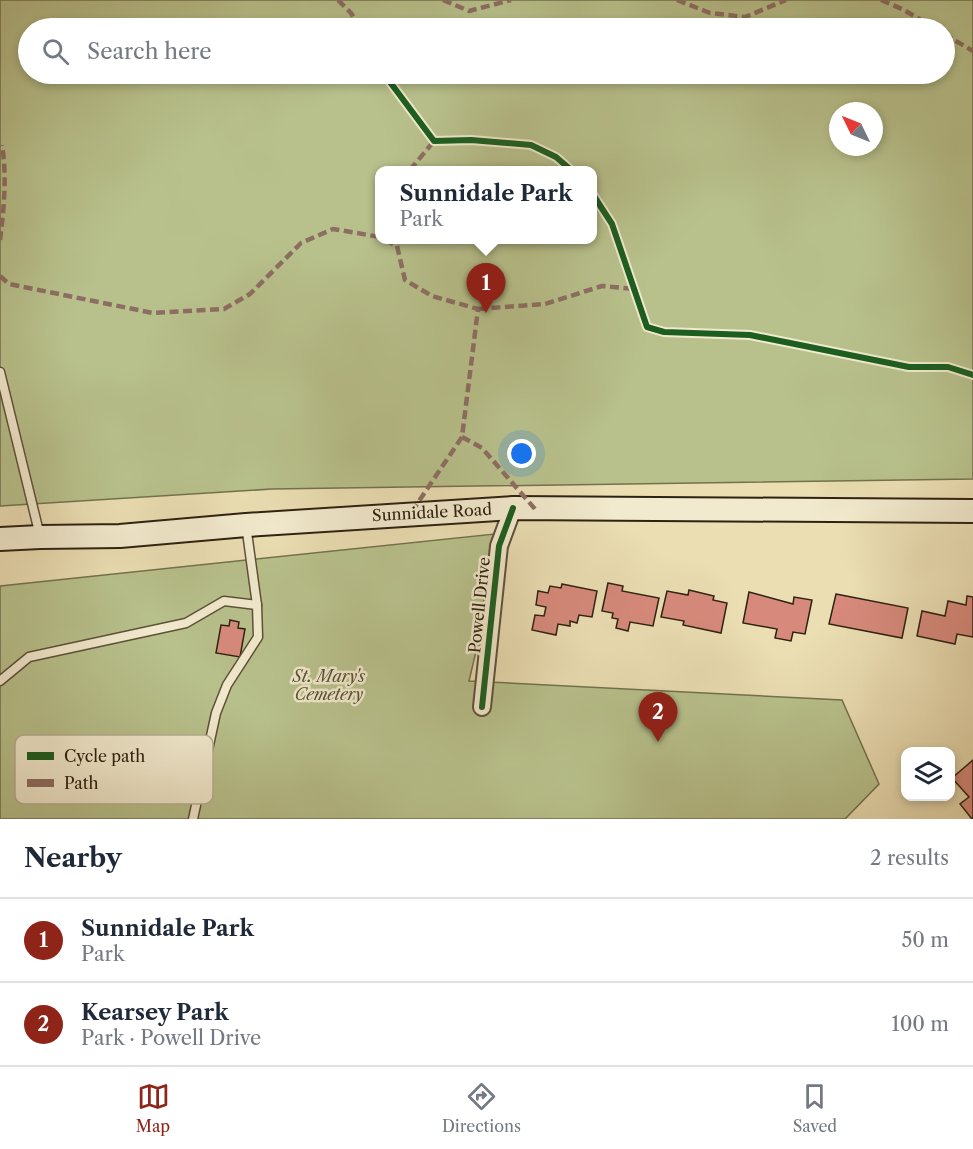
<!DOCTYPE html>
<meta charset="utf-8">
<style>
body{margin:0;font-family:"Libre Caslon Text",serif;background:#f2f2f3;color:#1f2937}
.controls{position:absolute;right:18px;bottom:18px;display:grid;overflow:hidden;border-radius:12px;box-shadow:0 3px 9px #0003}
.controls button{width:54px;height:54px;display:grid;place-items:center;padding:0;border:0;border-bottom:2px solid #e0e1e3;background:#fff;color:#1f2937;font:30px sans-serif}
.compass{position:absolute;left:829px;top:102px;width:54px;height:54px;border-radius:50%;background:#fff;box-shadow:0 3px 9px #0003;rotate:313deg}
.you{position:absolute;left:522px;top:454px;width:21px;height:21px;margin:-15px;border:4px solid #fff;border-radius:50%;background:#1a73e8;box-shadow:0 0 0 9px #1a73e833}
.badge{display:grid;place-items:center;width:39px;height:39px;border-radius:50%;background:#8f2418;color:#fff;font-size:20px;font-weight:700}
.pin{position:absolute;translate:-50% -50px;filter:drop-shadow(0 2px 3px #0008)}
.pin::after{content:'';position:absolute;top:32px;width:21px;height:18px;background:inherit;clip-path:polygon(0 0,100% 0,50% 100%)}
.popup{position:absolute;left:375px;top:166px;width:222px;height:78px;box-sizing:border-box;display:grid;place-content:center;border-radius:12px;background:#fff;filter:drop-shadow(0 2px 4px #0005);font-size:20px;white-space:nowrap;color:#747a83}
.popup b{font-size:22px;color:#1f2937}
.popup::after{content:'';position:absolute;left:50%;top:100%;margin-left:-12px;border:12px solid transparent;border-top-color:#fff}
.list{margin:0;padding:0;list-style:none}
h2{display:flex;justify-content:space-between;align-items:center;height:78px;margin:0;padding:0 24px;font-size:26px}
h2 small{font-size:20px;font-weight:400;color:#747a83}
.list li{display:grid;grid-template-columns:39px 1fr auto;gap:18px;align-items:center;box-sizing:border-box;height:84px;padding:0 24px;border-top:2px solid #e0e1e3}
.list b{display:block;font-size:22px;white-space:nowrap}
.list p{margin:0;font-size:20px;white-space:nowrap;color:#747a83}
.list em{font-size:20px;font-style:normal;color:#747a83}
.icon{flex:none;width:33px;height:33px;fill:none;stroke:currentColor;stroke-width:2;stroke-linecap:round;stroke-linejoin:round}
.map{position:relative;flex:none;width:973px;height:819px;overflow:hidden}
.search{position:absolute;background:#fff;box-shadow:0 3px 9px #0003;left:18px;right:18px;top:18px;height:66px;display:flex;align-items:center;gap:15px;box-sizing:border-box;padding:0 21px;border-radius:33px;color:#747a83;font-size:22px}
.sheet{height:246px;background:#fff}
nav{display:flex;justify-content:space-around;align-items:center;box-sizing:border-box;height:84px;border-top:2px solid #e0e1e3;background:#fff;font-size:16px;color:#747a83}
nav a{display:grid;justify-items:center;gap:3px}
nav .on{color:#8f2418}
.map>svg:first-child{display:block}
.green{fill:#b8c18c;stroke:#73724e;stroke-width:1.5;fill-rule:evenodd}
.building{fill:#d78a7c;stroke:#2e2211;stroke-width:1.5}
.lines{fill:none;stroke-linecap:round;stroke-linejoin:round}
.service-casing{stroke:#5d513a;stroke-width:11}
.minor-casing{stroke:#5d513a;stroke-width:20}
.secondary-casing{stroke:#2e2211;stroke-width:26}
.service{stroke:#f2eace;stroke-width:8}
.minor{stroke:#f2eace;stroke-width:16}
.secondary{stroke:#f2eace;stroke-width:22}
.quiet{stroke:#8d6e63;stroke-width:4.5;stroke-dasharray:9 4.5;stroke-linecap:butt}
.cycleway-casing{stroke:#f2eace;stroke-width:10}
.cycleway{stroke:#1b5e20;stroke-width:6}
.labels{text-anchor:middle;stroke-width:5;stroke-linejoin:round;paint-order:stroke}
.street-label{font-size:16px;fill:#2e2211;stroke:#f2eace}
.park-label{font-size:16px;font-style:italic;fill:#575236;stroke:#f2eace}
.key{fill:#f2eace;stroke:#b7ae95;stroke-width:1.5}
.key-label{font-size:16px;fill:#2e2211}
</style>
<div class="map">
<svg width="973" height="819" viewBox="0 0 973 819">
<rect width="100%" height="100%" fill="#ebdeb3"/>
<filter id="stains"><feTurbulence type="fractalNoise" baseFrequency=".00333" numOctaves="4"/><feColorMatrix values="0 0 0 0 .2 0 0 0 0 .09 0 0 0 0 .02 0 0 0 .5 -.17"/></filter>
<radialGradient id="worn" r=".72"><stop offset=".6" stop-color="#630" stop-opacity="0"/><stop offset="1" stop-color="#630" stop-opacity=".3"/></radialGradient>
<g class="green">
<path d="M0,0H973V479L272,489L0,506ZM28,28H944V74H28ZM838,111H874V147H838ZM380,170H592V240H380Z"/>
<path d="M504,533L469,681L842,700L879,784L845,819H0V586Z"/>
</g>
<g class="building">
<path d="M608,583L623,586L622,591L659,598L653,626L630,622L628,631L616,628L618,619L612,618L613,613L602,611Z"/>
<path d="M562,584L597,591L592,617L579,615L577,623L570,621V626L558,624L556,635L532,630L535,615L544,616L546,607L536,605L538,591L548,593L550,586L561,588Z"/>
<path d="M689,590L714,596L713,600L727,603L721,633L683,625L684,621L661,617L667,591L688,595Z"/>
<path d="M749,592L793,604L794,597L812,600L805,634L793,632L791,641L775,638L777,629L743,623Z"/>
<path d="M836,594L908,608L902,638L829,624Z"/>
<path d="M967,596L973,597V637L957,634L955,644L917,636L922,611L945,616L948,601L966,605Z"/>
<path d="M230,620L239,622L238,628L245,629L240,657L216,653L221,625L229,626Z"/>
<path d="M973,760V819H972L960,804L969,797L952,778Z"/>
</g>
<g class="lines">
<defs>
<g id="service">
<path d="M0,372L40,536"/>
<path d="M0,681L29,657L186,623L224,601L257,605"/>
<path d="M193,819L216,713L227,685L258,637L257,605L246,525"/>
</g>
<path id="minor" d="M482,707L499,546L513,508"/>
<path id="secondary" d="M0,539L40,537L120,536L246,525L513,508L973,511"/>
</defs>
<use href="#service" class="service-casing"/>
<use href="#minor" class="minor-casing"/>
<use href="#secondary" class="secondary-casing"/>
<use href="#service" class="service"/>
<use href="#minor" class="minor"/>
<use href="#secondary" class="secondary"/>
<g class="quiet">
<path d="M338,0L351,13L360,28"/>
<path d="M443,0L469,11L511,0"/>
<path d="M677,0L710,13L745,17L786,0"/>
<path d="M881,0L902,9L935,28"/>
<path d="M944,34L973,51"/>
<path d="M410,170L434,141"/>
<path d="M0,240C4,209 7,176 2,145"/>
<path d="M385,240L397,246L405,280L432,296L478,309L462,437L411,513"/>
<path d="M0,276L9,284L153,313L224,309L250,294L301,243L333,229L380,237"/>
<path d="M478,309L545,304L602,286L634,289"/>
<path d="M462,437L482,448L535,509"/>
</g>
<defs>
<g id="cycleway">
<path d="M384,74L434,141L471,140L531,145L556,157L571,170"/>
<path d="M592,193L612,224L647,327L664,332L750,335L909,367H948L973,375"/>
<path d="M482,707L499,546L513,508"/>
</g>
</defs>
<use href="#cycleway" class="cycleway-casing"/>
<use href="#cycleway" class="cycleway"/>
</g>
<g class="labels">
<g class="street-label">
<text transform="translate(432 512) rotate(-3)" y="6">Sunnidale Road</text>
<text transform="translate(479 605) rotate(-84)" y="6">Powell Drive</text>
</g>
<g class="park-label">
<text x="329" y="682">St. Mary's<tspan x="329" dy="18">Cemetery</tspan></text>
</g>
</g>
<rect x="15" y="735" width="198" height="69" rx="9" class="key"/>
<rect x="27" y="752" width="27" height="8" fill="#1b5e20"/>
<rect x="27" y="779" width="27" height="8" fill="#8d6e63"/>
<g class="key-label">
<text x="64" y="762">Cycle path</text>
<text x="64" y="789">Path</text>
</g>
<rect width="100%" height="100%" filter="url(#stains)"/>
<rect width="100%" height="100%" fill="url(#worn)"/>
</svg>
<div class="controls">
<button><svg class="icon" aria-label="layers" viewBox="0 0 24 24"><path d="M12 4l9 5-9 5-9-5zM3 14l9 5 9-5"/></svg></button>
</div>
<svg class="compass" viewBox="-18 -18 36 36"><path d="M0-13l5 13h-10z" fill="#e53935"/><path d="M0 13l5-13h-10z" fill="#747a83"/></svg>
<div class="you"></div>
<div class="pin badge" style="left:486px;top:313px">1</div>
<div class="popup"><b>Sunnidale Park</b>Park</div>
<div class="pin badge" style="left:658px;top:742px">2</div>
<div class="search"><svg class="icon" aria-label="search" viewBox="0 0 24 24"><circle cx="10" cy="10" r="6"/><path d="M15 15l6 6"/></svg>Search here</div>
</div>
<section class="sheet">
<h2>Nearby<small>2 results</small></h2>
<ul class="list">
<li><span class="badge">1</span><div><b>Sunnidale Park</b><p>Park</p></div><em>50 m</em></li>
<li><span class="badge">2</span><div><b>Kearsey Park</b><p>Park · Powell Drive</p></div><em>100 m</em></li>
</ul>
</section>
<nav>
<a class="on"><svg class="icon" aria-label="map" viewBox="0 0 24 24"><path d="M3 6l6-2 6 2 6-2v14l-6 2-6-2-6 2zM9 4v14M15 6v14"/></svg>Map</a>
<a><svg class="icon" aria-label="directions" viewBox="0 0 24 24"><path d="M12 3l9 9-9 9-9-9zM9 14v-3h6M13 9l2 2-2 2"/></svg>Directions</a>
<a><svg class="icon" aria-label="saved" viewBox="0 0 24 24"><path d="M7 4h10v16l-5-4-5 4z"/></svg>Saved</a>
</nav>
